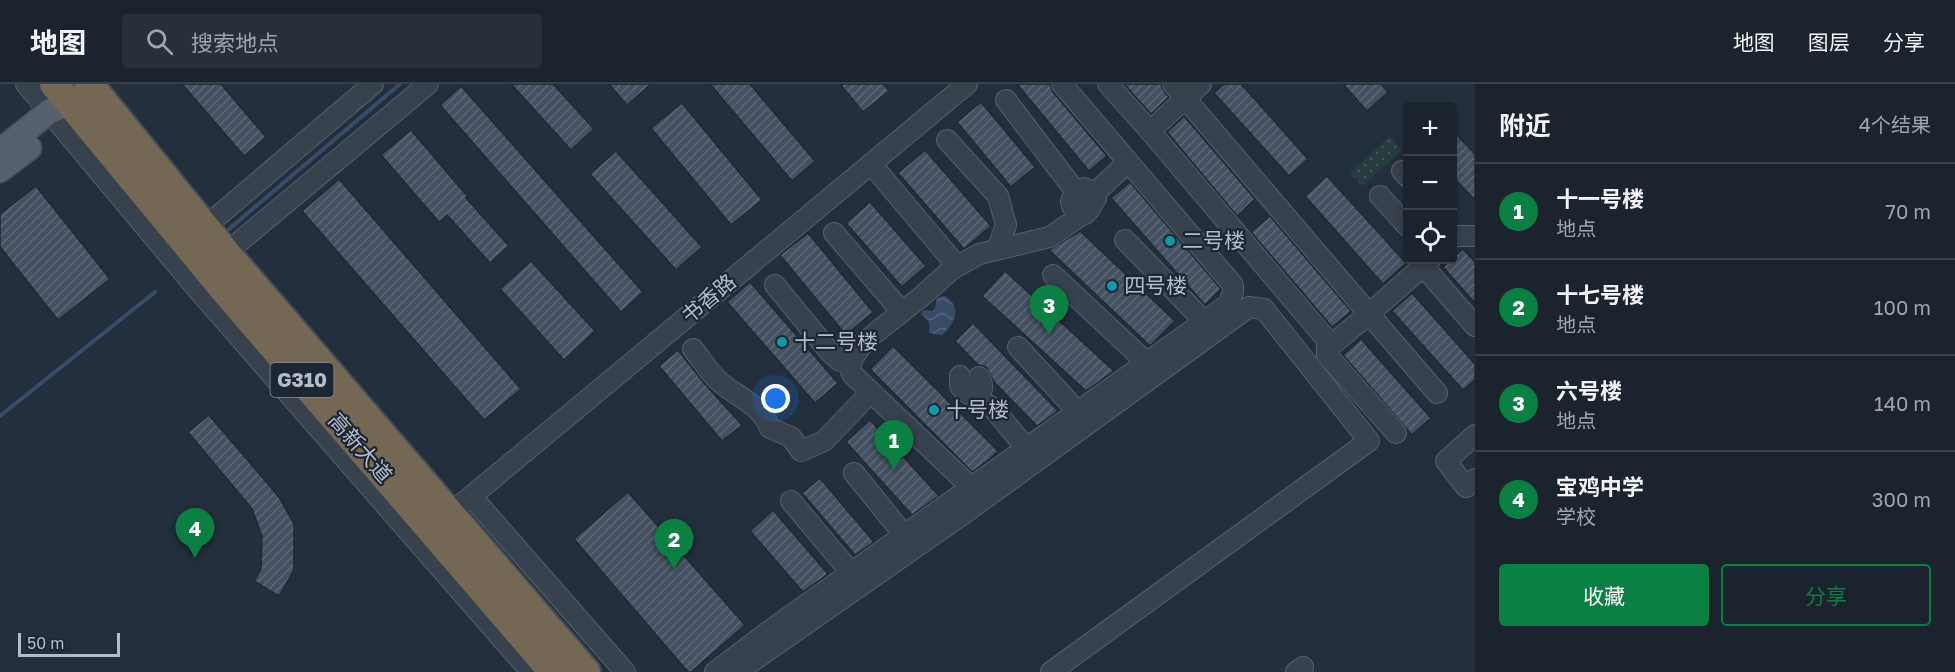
<!DOCTYPE html>
<html lang="zh">
<meta charset="utf-8">
<style>
body{margin:0;font-family:"Golos Text","Noto Sans SC",sans-serif;background:#282f3a;color:#f1f3f6}
.controls{position:absolute;right:18px;top:18px;display:grid;overflow:hidden;border-radius:6px;box-shadow:0 3px 9px #0003}
.controls button{width:54px;height:54px;display:grid;place-items:center;padding:0;border:0;border-bottom:2px solid #39404a;background:#1b232e;color:#f1f3f6;font:30px sans-serif}
.scale{position:absolute;left:18px;bottom:15px;width:102px;box-sizing:border-box;padding-left:6px;border:3px solid #b4bcc9;border-top:0;font-size:16px;line-height:21px;white-space:nowrap;color:#b4bcc9;-webkit-text-stroke:4px #1d2633;paint-order:stroke}
.you{position:absolute;left:776px;top:315px;width:21px;height:21px;margin:-15px;border:4px solid #fff;border-radius:50%;background:#1a73e8;box-shadow:0 0 0 9px #1a73e833}
.badge{display:grid;place-items:center;width:39px;height:39px;border-radius:50%;background:#0b8043;color:#fff;font-size:20px;font-weight:700}
.pin{position:absolute;translate:-50% -50px;filter:drop-shadow(0 2px 3px #0008)}
.pin::after{content:'';position:absolute;top:32px;width:21px;height:18px;background:inherit;clip-path:polygon(0 0,100% 0,50% 100%)}
.list{margin:0;padding:0;list-style:none}
h2{display:flex;justify-content:space-between;align-items:center;height:78px;margin:0;padding:0 24px;font-size:26px}
h2 small{font-size:20px;font-weight:400;color:#a0a4aa}
.list li{display:grid;grid-template-columns:39px 1fr auto;gap:18px;align-items:center;box-sizing:border-box;height:96px;padding:0 24px;border-top:2px solid #39404a}
.list b{display:block;font-size:22px;white-space:nowrap}
.list p{margin:0;font-size:20px;white-space:nowrap;color:#a0a4aa}
.list em{font-size:20px;font-style:normal;color:#a0a4aa}
.actions{display:flex;gap:12px;padding:18px 24px}
.actions a{flex:1;padding:14px 0;border:2px solid #0b8043;border-radius:6px;text-align:center;font-size:21px;color:#0b8043}
.actions .main{background:#0b8043;color:#fff}
.icon{flex:none;width:33px;height:33px;fill:none;stroke:currentColor;stroke-width:2;stroke-linecap:round;stroke-linejoin:round}
.map{position:relative;flex:none;width:1475px;height:588px;overflow:hidden}
header{display:flex;align-items:center;gap:36px;box-sizing:border-box;height:84px;padding:0 30px;background:#1b232e;border-bottom:2px solid #39404a}
header strong{font-size:28px}
nav{display:flex;gap:33px;margin-inline-start:auto;font-size:21px}
.search{width:420px;height:54px;background:#282f3a;display:flex;align-items:center;gap:15px;box-sizing:border-box;padding:0 21px;border-radius:6px;color:#a0a4aa;font-size:22px}
main{display:flex}
aside{flex:1;background:#1b232e}
.map>svg:first-child{display:block}
.park{fill:url(#park-dots)}
.water{fill:url(#water-waves)}
.lines{fill:none;stroke-linecap:round;stroke-linejoin:round}
.stream{stroke:#394c67;stroke-width:4}
.building{fill:url(#building-hatch);stroke:#1f2835;stroke-width:1.5}
.minor-casing{stroke:#565f6c;stroke-width:22}
.major-casing{stroke:#414a57;stroke-width:27}
.highway-casing{stroke:#434c59;stroke-width:32}
.minor{stroke:#38414e;stroke-width:20}
.major{stroke:#56606e;stroke-width:24}
.highway{stroke:#746855;stroke-width:28}
.culture-dot{fill:#0f9aa8;stroke:#1d2633;stroke-width:2}
.labels{text-anchor:middle;stroke-width:4.5;stroke-linejoin:round;paint-order:stroke}
.shield{fill:#1d2633;stroke:#878f9c;stroke-width:1.5}
.shield-label{font-size:20px;font-weight:bold;fill:#b4bcc9}
.poi-label{font-size:21px;fill:#b4bcc9;stroke:#1d2633;text-anchor:start}
.street-label{font-size:21px;fill:#b4bcc9;stroke:#1d2633}
</style>
<header>
<strong>地图</strong>
<div class="search"><svg class="icon" aria-label="search" viewBox="0 0 24 24"><circle cx="10" cy="10" r="6"/><path d="M15 15l6 6"/></svg>搜索地点</div>
<nav><a>地图</a><a>图层</a><a>分享</a></nav>
</header>
<main>
<div class="map">
<svg width="1475" height="588" viewBox="0 0 1475 588">
<defs>
<pattern id="park-dots" width="8" height="8" patternUnits="userSpaceOnUse" patternTransform="scale(1.5)"><rect width="8" height="8" fill="#263c3f"/><path d="M2 2h.1M6 6h.1" fill="none" stroke="#435659" stroke-width="1.8" stroke-linecap="round"/></pattern>
<pattern id="water-waves" width="16" height="10" patternUnits="userSpaceOnUse" patternTransform="scale(1.5)"><rect width="16" height="10" fill="#394c67"/><path d="M0 5q4-4 8 0t8 0" fill="none" stroke="#53647b"/></pattern>
<pattern id="building-hatch" width="6" height="6" patternUnits="userSpaceOnUse" patternTransform="scale(1.5)"><rect width="6" height="6" fill="#455162"/><path d="M-1 1l2-2M0 6l6-6M5 7l2-2" fill="none" stroke="#5d6877"/></pattern>
</defs>
<rect width="100%" height="100%" fill="#242f3e"/>
<path class="park" d="M1390,52L1402,66L1362,102L1350,89Z"/>
<path class="water" d="M945,212C963,224 955,239 942,251L929,249V238L921,229L924,226L932,227L935,224L937,214Z"/>
<g class="lines">
<g class="stream">
<path d="M229,145L400,0"/>
<path d="M0,332L155,208"/>
</g>
</g>
<g class="building">
<path d="M182,0H221L266,53L244,72Z"/>
<path d="M511,0H553L594,45L571,66Z"/>
<path d="M609,0H651L627,21Z"/>
<path d="M710,0H750L815,77L792,97Z"/>
<path d="M840,0H883L889,7L863,28Z"/>
<path d="M1017,0H1050L1053,8L1107,72L1089,87Z"/>
<path d="M1124,0H1161L1164,7L1169,13L1151,30Z"/>
<path d="M1224,0H1241L1308,75L1289,92L1214,9Z"/>
<path d="M1343,0H1381L1388,8L1367,27Z"/>
<path d="M461,2L643,208L621,228L440,21Z"/>
<path d="M981,18L1035,83L1011,103L957,38Z"/>
<path d="M682,19L762,116L731,141L651,44Z"/>
<path d="M1184,32L1255,115L1237,132L1167,48Z"/>
<path d="M411,46L468,113L466,114L509,162L490,179L447,131L439,138L381,71Z"/>
<path d="M1452,46L1475,70V116L1452,92Z"/>
<path d="M925,66L991,142L964,165L898,89Z"/>
<path d="M616,67L702,163L676,186L590,90Z"/>
<path d="M1327,92L1406,179L1383,200L1305,112Z"/>
<path d="M339,95L521,305L484,336L302,127Z"/>
<path d="M1130,98L1221,205L1205,221L1111,114Z"/>
<path d="M36,102L110,195L58,236L0,163V130Z"/>
<path d="M870,118L926,182L902,203L846,139Z"/>
<path d="M1270,132L1351,227L1332,243L1251,148Z"/>
<path d="M1080,147L1175,237L1150,262L1049,166Z"/>
<path d="M808,149L873,228L846,251L780,171Z"/>
<path d="M1463,165L1475,178V219L1443,183Z"/>
<path d="M531,177L595,247L564,276L500,205Z"/>
<path d="M1005,187L1114,287L1086,307L982,212Z"/>
<path d="M750,198L838,299L815,319L727,218Z"/>
<path d="M1412,209L1475,280V296L1463,306L1392,227Z"/>
<path d="M973,239L1058,327L1037,342L994,298L986,283L978,281L955,257Z"/>
<path d="M1361,255L1431,334L1412,351L1343,271Z"/>
<path d="M893,262L998,367L990,375L972,388L870,285Z"/>
<path d="M678,266L704,299L742,341L722,357L659,282Z"/>
<path d="M209,331L279,413L294,440V486L279,512L254,497L261,485L262,452L252,425L188,348Z"/>
<path d="M870,336L939,412L912,431L846,358Z"/>
<path d="M820,394L874,458L855,471L802,409Z"/>
<path d="M628,408L745,541L691,588H688L574,455Z"/>
<path d="M773,426L828,490L803,508L750,447Z"/>
</g>
<g class="lines">
<defs>
<g id="minor">
<path d="M26,0L198,206L531,588"/>
<path d="M1108,0L1150,47"/>
<path d="M1173,0L1369,230L1430,176"/>
<path d="M1201,0L1150,47L1327,256V271L1396,349"/>
<path d="M1006,16L1076,108"/>
<path d="M947,56L998,112L1006,141L997,166"/>
<path d="M871,80L957,182"/>
<path d="M1402,87L1408,93"/>
<path d="M1094,110L1128,78"/>
<path d="M1380,112L1408,143"/>
<path d="M205,143L373,0"/>
<path d="M834,149L902,228"/>
<path d="M1452,154L1455,152H1475"/>
<path d="M1125,156L1204,237"/>
<path d="M226,169L428,0"/>
<path d="M1423,182L1475,242"/>
<path d="M1053,191L1147,279"/>
<path d="M775,201L829,267L840,277L851,280"/>
<path d="M1327,256L1334,259L1369,230L1437,309"/>
<path d="M1018,263L1078,328"/>
<path d="M693,265C702,276 710,290 721,299C739,314 761,321 770,344L791,353L801,367L824,357L871,308"/>
<path d="M960,292V302L964,307L993,324L1027,365"/>
<path d="M973,312C984,310 984,301 979,293"/>
<path d="M1475,351L1446,377L1466,403L1475,395"/>
<path d="M854,389L904,451"/>
<path d="M972,404L852,290L850,284L853,274L864,258L922,212L951,186L979,170L1050,153L1089,126L1096,114L1091,107L1084,104L1076,107L1071,117C1072,125 1076,130 1085,130"/>
<path d="M472,413L625,588"/>
<path d="M791,417L852,490"/>
<path d="M450,430L967,0"/>
<path d="M715,588L769,547L1229,220L1233,208V201L1062,0"/>
<path d="M737,588L962,431L1249,223L1264,225L1369,357L1051,588"/>
<path d="M1296,588L1303,583"/>
</g>
<g id="major">
<path d="M0,67L50,27L71,19L85,9"/>
<path d="M0,86L29,64"/>
</g>
<g id="highway">
<path d="M54,0L225,207L553,588"/>
<path d="M89,0L226,169L586,588"/>
</g>
</defs>
<use href="#minor" class="minor-casing"/>
<use href="#major" class="major-casing"/>
<use href="#highway" class="highway-casing"/>
<use href="#minor" class="minor"/>
<use href="#major" class="major"/>
<use href="#highway" class="highway"/>
</g>
<g class="culture-dot">
<circle cx="1170" cy="157" r="6"/>
<circle cx="1112" cy="202" r="6"/>
<circle cx="782" cy="258" r="6"/>
<circle cx="934" cy="326" r="6"/>
</g>
<g class="labels">
<rect class="shield" x="270.5" y="279" width="63" height="34" rx="4.5"/>
<g class="shield-label">
<text x="302" y="303">G310</text>
</g>
<g class="poi-label">
<text x="1182" y="164">二号楼</text>
<text x="1124" y="209">四号楼</text>
<text x="794" y="265">十二号楼</text>
<text x="946" y="333">十号楼</text>
</g>
<g class="street-label">
<text transform="translate(709 215) rotate(-40)" y="7">书香路</text>
<text transform="translate(360 364) rotate(49)" y="7">高新大道</text>
</g>
</g>
</svg>
<div class="controls">
<button>+</button>
<button>−</button>
<button><svg class="icon" aria-label="locate" viewBox="0 0 24 24"><circle cx="12" cy="12" r="6"/><path d="M12 2v4M12 18v4M2 12h4M18 12h4"/></svg></button>
</div>
<div class="scale">50 m</div>
<div class="you"></div>
<div class="pin badge" style="left:894px;top:386px">1</div>
<div class="pin badge" style="left:674px;top:485px">2</div>
<div class="pin badge" style="left:1049px;top:251px">3</div>
<div class="pin badge" style="left:195px;top:474px">4</div>
</div>
<aside>
<h2>附近<small>4个结果</small></h2>
<ul class="list">
<li><span class="badge">1</span><div><b>十一号楼</b><p>地点</p></div><em>70 m</em></li>
<li><span class="badge">2</span><div><b>十七号楼</b><p>地点</p></div><em>100 m</em></li>
<li><span class="badge">3</span><div><b>六号楼</b><p>地点</p></div><em>140 m</em></li>
<li><span class="badge">4</span><div><b>宝鸡中学</b><p>学校</p></div><em>300 m</em></li>
</ul>
<div class="actions"><a class="main">收藏</a><a>分享</a></div>
</aside>
</main>
